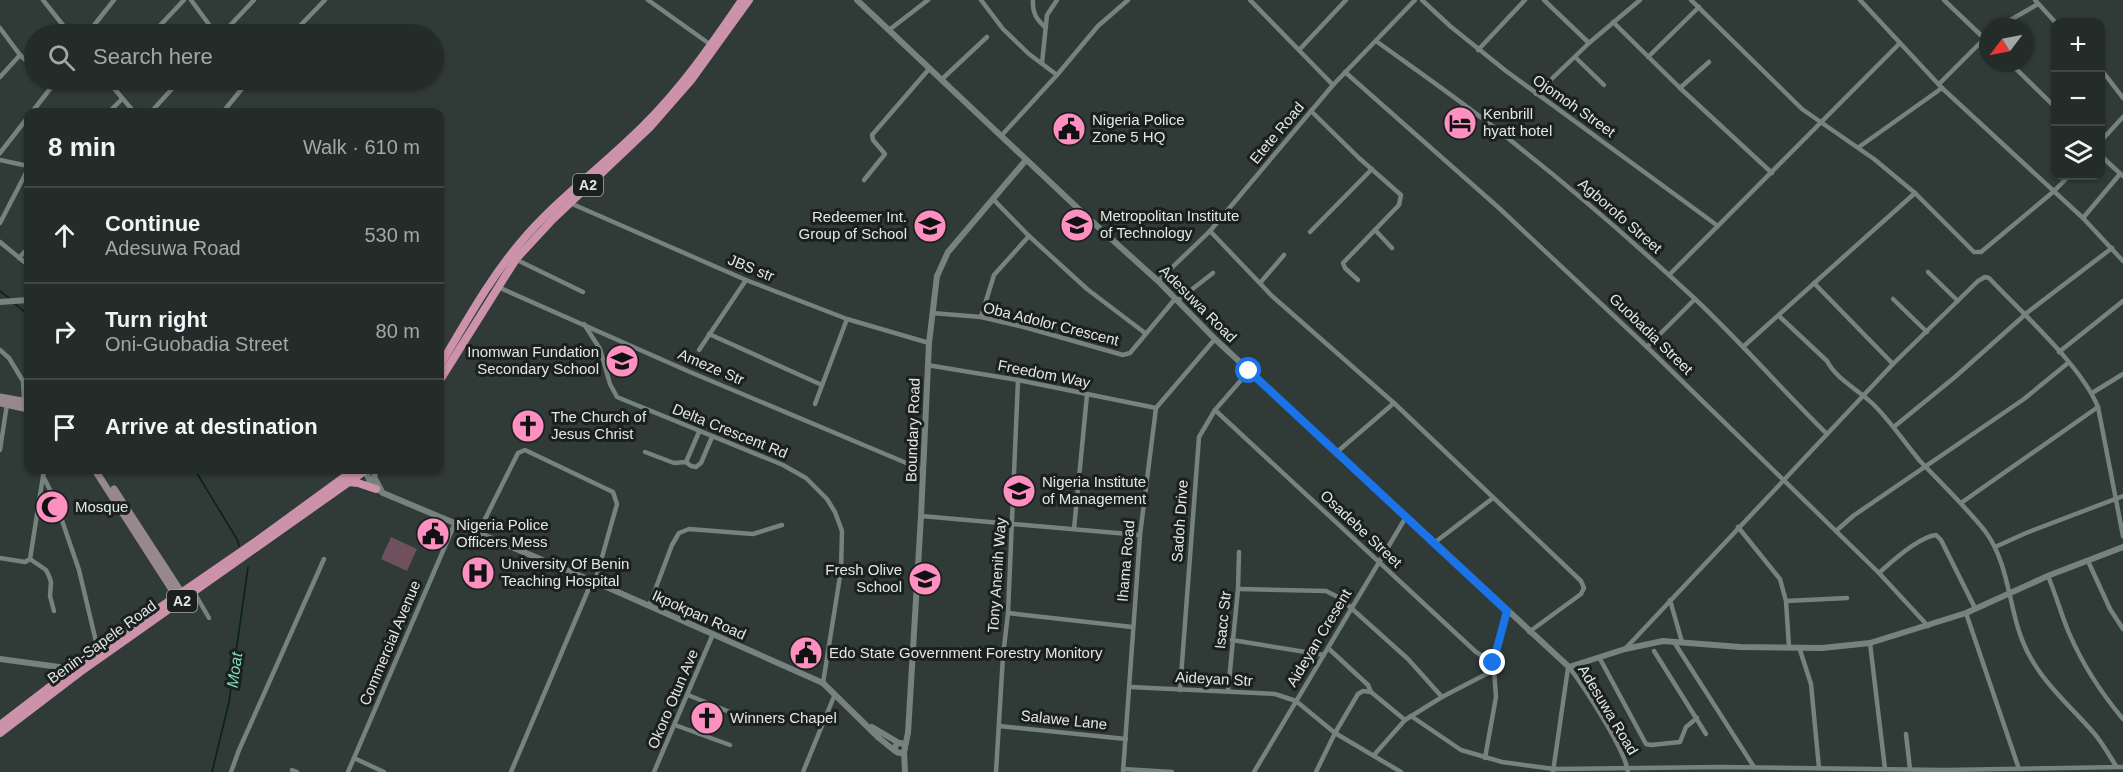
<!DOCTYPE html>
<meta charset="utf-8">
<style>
body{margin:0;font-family:Arial,sans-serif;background:#2c3431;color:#f1f3f6}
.controls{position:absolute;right:18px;top:18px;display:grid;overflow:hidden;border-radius:12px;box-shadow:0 2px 4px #0004}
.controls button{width:54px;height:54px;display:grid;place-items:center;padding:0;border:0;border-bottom:2px solid #414846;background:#242c29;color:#f1f3f6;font:30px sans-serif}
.compass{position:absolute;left:1979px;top:18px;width:54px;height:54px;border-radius:50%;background:#242c29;box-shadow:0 2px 4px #0004;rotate:238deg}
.stop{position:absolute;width:18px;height:18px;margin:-14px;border:4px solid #1a73e8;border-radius:50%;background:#fff}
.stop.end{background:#1a73e8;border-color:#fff;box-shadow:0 2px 6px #0008}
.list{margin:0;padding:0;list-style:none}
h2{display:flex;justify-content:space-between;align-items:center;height:78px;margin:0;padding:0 24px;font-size:26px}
h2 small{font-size:20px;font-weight:400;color:#a3a7a8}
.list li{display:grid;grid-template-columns:39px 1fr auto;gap:18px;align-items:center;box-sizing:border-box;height:96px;padding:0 24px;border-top:2px solid #414846}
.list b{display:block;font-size:22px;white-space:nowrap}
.list p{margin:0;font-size:20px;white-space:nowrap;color:#a3a7a8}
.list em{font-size:20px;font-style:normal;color:#a3a7a8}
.icon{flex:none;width:33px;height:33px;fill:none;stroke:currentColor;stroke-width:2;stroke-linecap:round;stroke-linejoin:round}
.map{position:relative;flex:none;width:2123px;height:772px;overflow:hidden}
.search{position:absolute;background:#242c29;box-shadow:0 2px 4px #0004;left:24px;top:24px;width:420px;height:66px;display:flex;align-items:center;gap:15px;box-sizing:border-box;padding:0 21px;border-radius:33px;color:#a3a7a8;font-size:22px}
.panel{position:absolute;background:#242c29;box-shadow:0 2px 4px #0004;left:24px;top:108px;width:420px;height:366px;border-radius:12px}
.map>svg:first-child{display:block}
.green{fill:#6e515d}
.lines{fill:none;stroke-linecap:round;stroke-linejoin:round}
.stream{stroke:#04221a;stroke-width:1.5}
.minor{stroke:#76827d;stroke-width:4.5}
.tertiary{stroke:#76827d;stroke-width:6}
.secondary{stroke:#96888e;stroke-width:7}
.trunk{stroke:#cb92aa;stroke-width:8}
.route{stroke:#1a73e8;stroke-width:8}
.labels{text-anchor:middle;stroke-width:6;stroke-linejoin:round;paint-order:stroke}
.shield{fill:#1b201e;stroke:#a5aba9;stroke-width:1.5}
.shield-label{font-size:14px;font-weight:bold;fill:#e0e7e4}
.street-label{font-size:15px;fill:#e0e7e4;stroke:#1b201e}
.poi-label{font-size:15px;fill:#e0e7e4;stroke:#1b201e;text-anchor:start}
.water-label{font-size:16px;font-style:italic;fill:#81dabe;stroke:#1b201e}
</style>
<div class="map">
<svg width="2123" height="772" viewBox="0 0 2123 772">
<rect width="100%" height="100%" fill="#303a37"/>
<path class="green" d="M391,537L417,549L407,571L381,559Z"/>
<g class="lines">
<g class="stream">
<path d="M0,291L9,298"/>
<path d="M14,303L28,315"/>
<path d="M195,470L238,541L239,546"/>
<path d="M212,772L229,702L248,567"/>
</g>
<g class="minor">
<path d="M43,0L70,34"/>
<path d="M191,0L216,34"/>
<path d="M648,0L711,45"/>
<path d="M981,0L1003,29L1029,54L1057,75"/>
<path d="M1033,0C1032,12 1036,19 1045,27"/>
<path d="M1250,0L1333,85"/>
<path d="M1422,0L1450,26L1506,71L1718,226"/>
<path d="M1544,0L1589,43"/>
<path d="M1691,0L1802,109L1874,159L1915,193L1974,252H1981L2053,192L2069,176"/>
<path d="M1860,0L1942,88L2083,218L2123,261"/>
<path d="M1944,0L1988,42"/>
<path d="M2035,0L2056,23"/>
<path d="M1613,22L1680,88L1772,173"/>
<path d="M1998,27L2038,4"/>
<path d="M0,28L20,55L34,68"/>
<path d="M889,30L928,0"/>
<path d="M87,34L114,0"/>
<path d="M152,34L184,0"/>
<path d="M222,34L254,0"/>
<path d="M292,34L325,0"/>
<path d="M1376,41C1426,77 1477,112 1525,152C1583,198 1639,247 1694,298C1740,341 1782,390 1827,434"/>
<path d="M1300,49L1346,0"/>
<path d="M1478,50L1525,0"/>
<path d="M1575,57L1604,85"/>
<path d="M1648,57L1699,7"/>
<path d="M1042,63L1047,15L1057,0"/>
<path d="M2010,63L2056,108"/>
<path d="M2100,68L2123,98"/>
<path d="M1345,72L1499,208L1647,347L1879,573L1928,626"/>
<path d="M0,77L20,55"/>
<path d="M107,80L134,112"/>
<path d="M941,80L987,37"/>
<path d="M1939,84L1988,35"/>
<path d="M1680,88L1709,62"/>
<path d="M1536,94L1589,43L1640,0"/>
<path d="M1311,111L1359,158L1401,195L1399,205L1343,263L1345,268L1358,280"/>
<path d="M32,112L57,80"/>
<path d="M109,112L122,99"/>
<path d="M151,112L180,80"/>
<path d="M223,112L249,80"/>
<path d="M1001,136L1057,75L1098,26L1128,0"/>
<path d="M2100,142L2123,117"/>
<path d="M1859,147L1942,88"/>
<path d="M0,153L28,117"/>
<path d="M2100,155L2123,176"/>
<path d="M0,160L28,166"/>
<path d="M864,180L885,154L873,140L872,135L929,69"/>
<path d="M993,199L1029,236L1087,289L1145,333"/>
<path d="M570,203L746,280L847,319L929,343"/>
<path d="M2083,218L2120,174"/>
<path d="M0,223L28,169"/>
<path d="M1375,230L1392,248"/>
<path d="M1210,231L1272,296L1394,403L1581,581L1584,588L1581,594L1529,632"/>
<path d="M1310,232L1372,169"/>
<path d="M0,242L28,265"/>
<path d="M19,258L28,248"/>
<path d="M515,259L583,292"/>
<path d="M1928,272L1958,301"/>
<path d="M1669,275L1900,43"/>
<path d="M1158,281L1210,231L1333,85L1415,0"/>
<path d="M1260,283L1284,255"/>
<path d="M1814,283L1893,364"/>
<path d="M498,287L690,372L923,470"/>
<path d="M1893,299L1927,332"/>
<path d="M1177,301L1213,273"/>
<path d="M932,313L981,317L1024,327L1123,355L1130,353L1175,299"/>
<path d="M1779,316L1827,361C1837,380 1859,390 1874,405C1891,422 1904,442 1920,461C1942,484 1965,506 1985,531C2011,566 2008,613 2027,651C2043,683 2070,706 2093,732C2102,742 2109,755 2116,766"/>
<path d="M981,317L994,275L1029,236"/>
<path d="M584,324L600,349L610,384L617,397L783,465L806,478L827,499L835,512L842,531L841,570L823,683"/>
<path d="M709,334L822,385"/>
<path d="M1744,346L1915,193"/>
<path d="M1647,347L1695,299"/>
<path d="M0,350L9,358L23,381L24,401"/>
<path d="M699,350L746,280"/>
<path d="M2059,352L2123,301"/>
<path d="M927,365L1018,380L1156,408"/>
<path d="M2092,393L2123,374"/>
<path d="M815,404L847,319"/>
<path d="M1215,410L1476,652L1493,663"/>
<path d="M1895,426L1955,377L2028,312L2112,248"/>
<path d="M0,450L7,404"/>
<path d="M645,452L674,463L686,462L691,466L696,467L701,463L712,437"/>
<path d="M1337,452L1394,403"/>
<path d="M686,462L699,432"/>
<path d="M43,476L55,500L79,570L98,650"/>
<path d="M1961,503L2098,407"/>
<path d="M921,516L1140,535"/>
<path d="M1738,527L1780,579L1786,601L1789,647"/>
<path d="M1074,529L1087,395"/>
<path d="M1836,531L1853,516L2024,399L2068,363"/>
<path d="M478,533L518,453L525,450L613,492L617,504L595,582"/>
<path d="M1434,543L1493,498"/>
<path d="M1995,547L2026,533L2123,496"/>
<path d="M0,558L25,562L30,559L44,470"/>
<path d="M30,559L46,570L49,576L51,582L50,596L54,611"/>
<path d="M2088,561L2110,609L2123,629"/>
<path d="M1879,573C1892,561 1919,537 1936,535L1941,540L1975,608"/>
<path d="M2048,576C2056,595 2061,614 2069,633C2082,663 2102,694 2123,719"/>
<path d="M1238,589L1326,591L1340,598L1408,659L1442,697"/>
<path d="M194,592L209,618"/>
<path d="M1670,600L1682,642"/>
<path d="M1786,601L1847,598"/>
<path d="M649,606L672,545L679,533L689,529L753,534L782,525"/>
<path d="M1008,613L1132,627"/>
<path d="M1966,613L2019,769"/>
<path d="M1232,640L1324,655"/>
<path d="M1674,642L1754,767"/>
<path d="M1870,643L1885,769"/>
<path d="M1799,647L1811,684L1819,768"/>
<path d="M1328,648L1368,685L1371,692"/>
<path d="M1625,649L1893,364L1978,281L1985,277L1989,278C2021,312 2081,365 2098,407L2123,536"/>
<path d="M1654,651L1706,734"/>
<path d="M1599,657L1646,744L1651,745L1680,742L1686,727L1697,718"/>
<path d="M1569,667C1584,687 1625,749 1628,772"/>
<path d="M1130,687L1275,694L1296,701L1335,733L1401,772"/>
<path d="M1180,690L1199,437L1215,410L1249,371"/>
<path d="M1228,691L1238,589L1239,552"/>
<path d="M688,695L737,715"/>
<path d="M1411,716L1461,750L1502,762L1554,769L1721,767L1945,770L2123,767"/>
<path d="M1405,720L1442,697L1494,670L1493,663L1507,611"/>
<path d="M675,725L730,745"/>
<path d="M999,726L1126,739"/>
<path d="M1906,734L1910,769"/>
<path d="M354,758L384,772"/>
<path d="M1485,758L1496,697L1494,670"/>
<path d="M1123,769L1172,772"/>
<path d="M292,770L297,772"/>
<path d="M231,772L239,750L324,559"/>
<path d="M348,772L455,523"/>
<path d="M511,772L592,581"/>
<path d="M654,772L713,634"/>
<path d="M803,772L835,694"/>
<path d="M996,772L1003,656L1008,613L1018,380"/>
<path d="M1123,772L1140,535L1156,408L1215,339"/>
<path d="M1254,772L1406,517"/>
<path d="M1316,772L1335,733L1358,694L1363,691L1371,692L1405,720L1374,755"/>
<path d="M1553,772L1568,668"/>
</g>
<g class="tertiary">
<path d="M857,0L1086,216L1158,281L1215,339L1569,667L1625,649L1663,641L1740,647L1822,648L1870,643L1966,613L2050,575L2123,547"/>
<path d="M0,302L28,300"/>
<path d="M365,470L371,484L383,493L602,585L823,683L879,738L895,751"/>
<path d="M376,470L374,477L381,490"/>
<path d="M0,659L74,669"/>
<path d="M872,727L899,743"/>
<circle cx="900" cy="748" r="5"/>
<path d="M905,747L908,733L921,516L929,343L937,276L948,252L1026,160"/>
<path d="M904,751L905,772"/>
</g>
<g class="secondary">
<path d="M0,397L28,402"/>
<path d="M0,403L28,409"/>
<path d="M95,470L176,596"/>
<path d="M114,489L181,592"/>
</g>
<g class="trunk">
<path d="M440,365C465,324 488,281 520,243C556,200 603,166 643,126C681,89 712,44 742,0"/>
<path d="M440,380L516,259L553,219L650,127L692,79L749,0"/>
<path d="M348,482L358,483L376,489"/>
<path d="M0,725L98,650L258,540L354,470"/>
<path d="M0,733L80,672L366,470"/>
</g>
</g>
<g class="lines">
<path class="route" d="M1249,371L1507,611L1493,663"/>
</g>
<defs>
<symbol id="hotel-disc" viewBox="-11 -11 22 22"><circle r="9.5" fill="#fd8fc1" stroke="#1b201e"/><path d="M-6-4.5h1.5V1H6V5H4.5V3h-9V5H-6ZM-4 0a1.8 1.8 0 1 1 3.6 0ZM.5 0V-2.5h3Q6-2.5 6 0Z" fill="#111"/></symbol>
<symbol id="civic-disc" viewBox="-11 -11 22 22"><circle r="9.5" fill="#fd8fc1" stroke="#1b201e"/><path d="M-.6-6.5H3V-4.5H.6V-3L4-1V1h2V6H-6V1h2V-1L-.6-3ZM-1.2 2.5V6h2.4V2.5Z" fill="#111"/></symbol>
<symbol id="school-disc" viewBox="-11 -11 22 22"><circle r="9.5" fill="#fd8fc1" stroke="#1b201e"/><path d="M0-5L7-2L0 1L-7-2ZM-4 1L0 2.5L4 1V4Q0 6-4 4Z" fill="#111"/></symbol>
<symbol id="church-disc" viewBox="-11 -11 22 22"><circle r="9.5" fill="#fd8fc1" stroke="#1b201e"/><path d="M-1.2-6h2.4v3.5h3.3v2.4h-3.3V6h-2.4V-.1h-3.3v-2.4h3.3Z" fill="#111"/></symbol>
<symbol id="university-disc" viewBox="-11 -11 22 22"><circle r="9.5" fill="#fd8fc1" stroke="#1b201e"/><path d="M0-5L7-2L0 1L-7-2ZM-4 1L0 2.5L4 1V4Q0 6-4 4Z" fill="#111"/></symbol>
<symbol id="mosque-disc" viewBox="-11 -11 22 22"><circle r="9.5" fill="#fd8fc1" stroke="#1b201e"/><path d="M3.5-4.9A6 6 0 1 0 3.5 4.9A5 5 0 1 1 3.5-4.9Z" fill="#111"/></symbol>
<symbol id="hospital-disc" viewBox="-11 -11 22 22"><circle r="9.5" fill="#fd8fc1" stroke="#1b201e"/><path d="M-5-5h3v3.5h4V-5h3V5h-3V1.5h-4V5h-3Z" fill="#111"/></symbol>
</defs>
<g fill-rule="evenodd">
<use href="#hotel-disc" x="1441" y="104" width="38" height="38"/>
<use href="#civic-disc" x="1050" y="110" width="38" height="38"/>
<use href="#school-disc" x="1058" y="206" width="38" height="38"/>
<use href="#school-disc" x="911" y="207" width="38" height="38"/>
<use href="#school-disc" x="603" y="342" width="38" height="38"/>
<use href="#church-disc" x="509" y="407" width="38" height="38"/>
<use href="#university-disc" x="1000" y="472" width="38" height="38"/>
<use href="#mosque-disc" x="33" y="488" width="38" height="38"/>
<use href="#civic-disc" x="414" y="515" width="38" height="38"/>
<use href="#hospital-disc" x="459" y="554" width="38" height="38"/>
<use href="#school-disc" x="906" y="560" width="38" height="38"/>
<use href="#civic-disc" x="787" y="634" width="38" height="38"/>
<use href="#church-disc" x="688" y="699" width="38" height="38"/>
</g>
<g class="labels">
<g class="shield">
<rect x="573" y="174" width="30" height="22" rx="4.5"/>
<rect x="167" y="590" width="30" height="22" rx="4.5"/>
</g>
<g class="shield-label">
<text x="588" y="190">A2</text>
<text x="182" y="606">A2</text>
</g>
<g class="street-label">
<text transform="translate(1574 106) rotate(35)" y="5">Ojomoh Street</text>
<text transform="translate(1277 133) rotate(-50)" y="5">Etete Road</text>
<text transform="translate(1620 216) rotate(41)" y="5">Agborofo Street</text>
<text transform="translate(751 268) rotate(22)" y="5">JBS str</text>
<text transform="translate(1198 304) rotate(45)" y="5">Adesuwa Road</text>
<text transform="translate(1051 324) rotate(14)" y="5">Oba Adolor Crescent</text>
<text transform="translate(1651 334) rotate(44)" y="5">Guobadia Street</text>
<text transform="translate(711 367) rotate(23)" y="5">Ameze Str</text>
<text transform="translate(1044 374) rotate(11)" y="5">Freedom Way</text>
<text transform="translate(913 430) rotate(-88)" y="5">Boundary Road</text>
<text transform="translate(730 431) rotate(22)" y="5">Delta Crescent Rd</text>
<text transform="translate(1180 521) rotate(-86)" y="5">Sadoh Drive</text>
<text transform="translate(1361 529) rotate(43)" y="5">Osadebe Street</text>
<text transform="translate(1126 561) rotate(-85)" y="5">Ihama Road</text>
<text transform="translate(997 575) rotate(-86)" y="5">Tony Anenih Way</text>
<text transform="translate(699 615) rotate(24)" y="5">Ikpokpan Road</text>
<text transform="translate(1223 620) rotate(-84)" y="5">Isacc Str</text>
<text transform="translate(1319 638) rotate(-59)" y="5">Aideyan Cresent</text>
<text transform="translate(102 642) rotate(-36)" y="5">Benin-Sapele Road</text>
<text transform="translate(390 643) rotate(-67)" y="5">Commercial Avenue</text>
<text transform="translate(1214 679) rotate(3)" y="5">Aideyan Str</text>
<text transform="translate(673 699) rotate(-67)" y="5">Okoro Otun Ave</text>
<text transform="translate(1608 710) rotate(59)" y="5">Adesuwa Road</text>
<text transform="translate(1064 720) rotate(6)" y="5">Salawe Lane</text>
</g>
<g class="poi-label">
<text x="1483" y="119">Kenbrill<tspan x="1483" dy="17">hyatt hotel</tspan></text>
<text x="1092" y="125">Nigeria Police<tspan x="1092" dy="17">Zone 5 HQ</tspan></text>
<text x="1100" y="221">Metropolitan Institute<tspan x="1100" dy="17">of Technology</tspan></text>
<text x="907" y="222" text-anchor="end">Redeemer Int.<tspan x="907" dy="17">Group of School</tspan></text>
<text x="599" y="357" text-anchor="end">Inomwan Fundation<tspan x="599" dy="17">Secondary School</tspan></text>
<text x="551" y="422">The Church of<tspan x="551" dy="17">Jesus Christ</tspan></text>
<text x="1042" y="487">Nigeria Institute<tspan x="1042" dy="17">of Management</tspan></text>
<text x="75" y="512">Mosque</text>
<text x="456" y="530">Nigeria Police<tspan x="456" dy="17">Officers Mess</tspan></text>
<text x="501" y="569">University Of Benin<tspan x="501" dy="17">Teaching Hospital</tspan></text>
<text x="902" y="575" text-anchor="end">Fresh Olive<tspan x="902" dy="17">School</tspan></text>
<text x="829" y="658">Edo State Government Forestry Monitory</text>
<text x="730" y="723">Winners Chapel</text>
</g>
<g class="water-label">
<text transform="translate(234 670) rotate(-82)" y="6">Moat</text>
</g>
</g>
</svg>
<div class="controls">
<button>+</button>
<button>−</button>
<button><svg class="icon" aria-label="layers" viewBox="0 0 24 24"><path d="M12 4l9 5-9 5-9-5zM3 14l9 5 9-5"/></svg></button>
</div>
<svg class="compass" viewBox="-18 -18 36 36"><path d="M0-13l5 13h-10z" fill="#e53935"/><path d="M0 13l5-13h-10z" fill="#a3a7a8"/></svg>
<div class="stop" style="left:1249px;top:371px"></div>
<div class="stop end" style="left:1493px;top:663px"></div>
<div class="search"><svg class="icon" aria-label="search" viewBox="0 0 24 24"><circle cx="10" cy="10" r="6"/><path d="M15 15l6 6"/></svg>Search here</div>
<section class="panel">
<h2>8 min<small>Walk · 610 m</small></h2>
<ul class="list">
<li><svg class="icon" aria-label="ahead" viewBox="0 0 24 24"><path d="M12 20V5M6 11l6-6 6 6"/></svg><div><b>Continue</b><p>Adesuwa Road</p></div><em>530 m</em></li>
<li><svg class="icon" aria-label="right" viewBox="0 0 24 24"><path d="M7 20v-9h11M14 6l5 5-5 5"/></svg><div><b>Turn right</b><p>Oni-Guobadia Street</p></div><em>80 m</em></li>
<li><svg class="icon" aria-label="arrive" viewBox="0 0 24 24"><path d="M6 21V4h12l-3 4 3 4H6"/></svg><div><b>Arrive at destination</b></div></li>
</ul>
</section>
</div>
